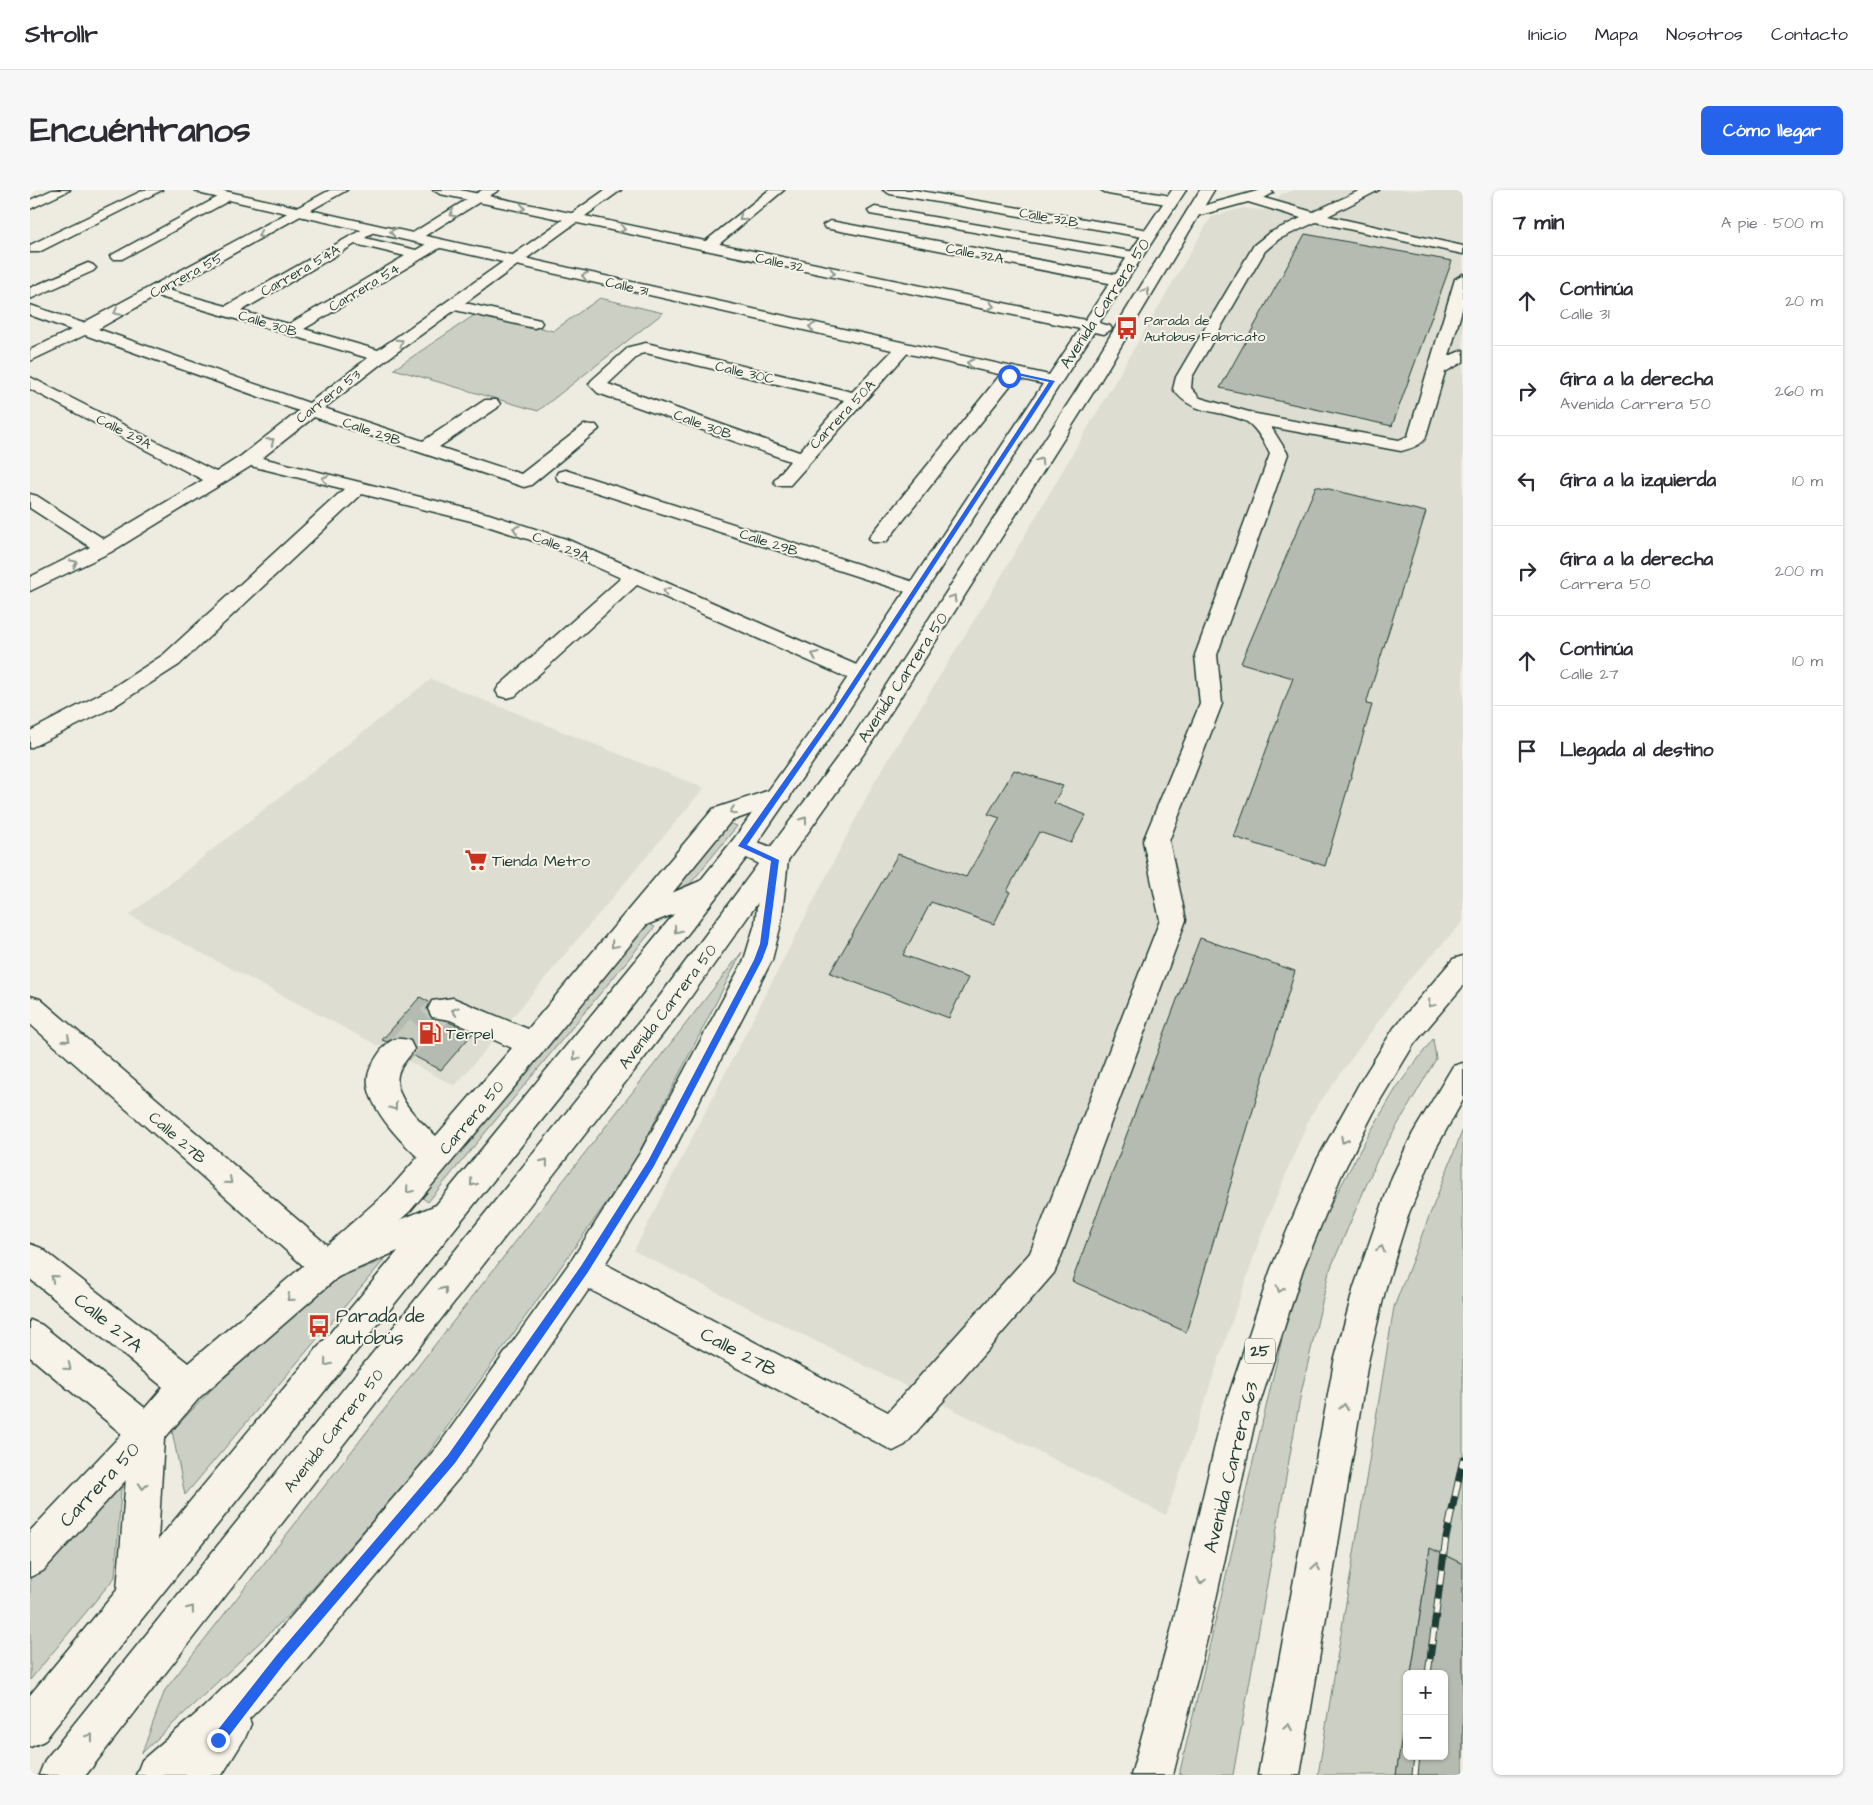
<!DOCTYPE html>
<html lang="es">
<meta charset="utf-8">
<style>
body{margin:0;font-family:"Architects Daughter",sans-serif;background:#f7f7f7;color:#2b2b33}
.controls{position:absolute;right:15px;bottom:15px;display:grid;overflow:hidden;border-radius:8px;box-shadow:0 1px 4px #0004}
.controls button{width:45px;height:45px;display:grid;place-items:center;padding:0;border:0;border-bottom:1px solid #e1e1e2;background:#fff;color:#2b2b33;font:25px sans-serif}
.stop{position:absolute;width:15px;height:15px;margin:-11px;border:4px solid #2563eb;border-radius:50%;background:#fff}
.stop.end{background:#2563eb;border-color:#fff;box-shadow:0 1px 5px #0008}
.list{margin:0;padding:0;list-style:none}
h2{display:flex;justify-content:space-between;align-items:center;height:65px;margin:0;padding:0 20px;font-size:21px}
h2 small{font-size:16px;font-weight:400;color:#7c7c81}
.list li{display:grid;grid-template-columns:32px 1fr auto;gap:15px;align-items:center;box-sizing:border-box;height:90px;padding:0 20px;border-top:1px solid #e1e1e2}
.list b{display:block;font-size:19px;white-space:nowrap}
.list p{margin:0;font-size:16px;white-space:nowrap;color:#7c7c81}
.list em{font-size:16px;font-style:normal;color:#7c7c81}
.icon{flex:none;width:28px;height:28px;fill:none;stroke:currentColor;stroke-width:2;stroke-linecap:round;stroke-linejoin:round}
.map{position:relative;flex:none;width:1433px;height:1585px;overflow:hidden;border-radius:8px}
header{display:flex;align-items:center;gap:30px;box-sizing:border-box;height:70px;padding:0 25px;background:#fff;border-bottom:1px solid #e1e1e2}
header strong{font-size:24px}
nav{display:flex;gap:28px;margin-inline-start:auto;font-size:18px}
.intro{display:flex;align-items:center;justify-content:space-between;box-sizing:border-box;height:120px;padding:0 30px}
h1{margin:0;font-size:35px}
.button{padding:12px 22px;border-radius:8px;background:#2563eb;color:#fff;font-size:18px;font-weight:700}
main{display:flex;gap:30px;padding:0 30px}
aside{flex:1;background:#fff;border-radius:8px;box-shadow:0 1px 4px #0004}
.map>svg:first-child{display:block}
.built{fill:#ddddd2}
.green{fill:#cccfc4;stroke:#76867c}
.building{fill:#b5bbb0;stroke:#1f3d34}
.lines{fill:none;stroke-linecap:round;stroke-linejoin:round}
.minor-tunnel{stroke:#c5c9be;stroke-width:28;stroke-dasharray:28 14;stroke-linecap:butt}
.minor-casing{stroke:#1f3d34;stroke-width:3}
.major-casing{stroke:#1f3d34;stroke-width:3}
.highway-casing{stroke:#1f3d34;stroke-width:3}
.minor{fill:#f7f3e8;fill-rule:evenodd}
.major{fill:#f7f3e8;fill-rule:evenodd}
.highway{fill:#f7f3e8;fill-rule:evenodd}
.rail-casing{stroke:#1f3d34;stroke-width:7}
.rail{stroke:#f7f3e8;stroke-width:5;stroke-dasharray:15;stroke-linecap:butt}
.oneway{stroke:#8b988e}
.route{fill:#2563eb}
.labels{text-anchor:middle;stroke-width:4;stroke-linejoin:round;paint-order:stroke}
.far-street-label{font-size:14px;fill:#1f3d34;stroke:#f7f3e8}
.far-poi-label{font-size:14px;fill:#1f3d34;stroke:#f7f3e8;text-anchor:start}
.shield{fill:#f7f3e8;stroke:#60746a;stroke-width:1}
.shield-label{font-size:15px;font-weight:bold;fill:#1f3d34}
.street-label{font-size:16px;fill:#1f3d34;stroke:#f7f3e8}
.poi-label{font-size:16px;fill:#1f3d34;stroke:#f7f3e8;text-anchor:start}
.near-poi-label{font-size:19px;fill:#1f3d34;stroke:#f7f3e8;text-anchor:start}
.near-street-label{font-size:19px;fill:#1f3d34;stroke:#f7f3e8}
</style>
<header>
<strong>Strollr</strong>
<nav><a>Inicio</a><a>Mapa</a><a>Nosotros</a><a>Contacto</a></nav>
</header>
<div class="intro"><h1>Encuéntranos</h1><a class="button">Cómo llegar</a></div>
<main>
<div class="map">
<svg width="1433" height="1585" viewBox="0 0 1433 1585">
<rect width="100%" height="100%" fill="#eeece1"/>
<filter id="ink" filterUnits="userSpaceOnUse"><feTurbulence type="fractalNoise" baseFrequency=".02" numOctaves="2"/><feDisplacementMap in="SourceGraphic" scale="10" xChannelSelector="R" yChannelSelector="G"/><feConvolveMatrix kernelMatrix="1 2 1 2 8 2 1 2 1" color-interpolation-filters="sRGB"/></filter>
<g filter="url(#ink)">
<g class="built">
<path d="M1265,0H1433V732L1377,792L1280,926L1233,1040L1136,1325L604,1061L845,591L967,393L1181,27L1213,18L1234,20L1252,4Z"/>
<path d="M401,489L674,598L425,896L99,725Z"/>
</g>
<g class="green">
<path d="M570,108L633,123L508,221L364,179L449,122L523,141Z"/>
<path d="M697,632L707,636L660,694L640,702Z"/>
<path d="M617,733L625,737L398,1012L390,1006Z"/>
<path d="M712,762L601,978L388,1278L263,1421L112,1563L135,1500Z"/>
<path d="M1403,849L1406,869L1347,970L1299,1082L1271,1203L1203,1585H1149L1260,1115L1292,1031L1335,951L1367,897Z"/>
<path d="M1433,939V1374L1400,1359L1381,1484H1377V1514L1366,1585H1288L1364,1117Z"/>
<path d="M354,1070L155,1305L142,1241L180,1201L301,1090Z"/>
<path d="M92,1286L85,1387L0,1490V1388Z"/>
</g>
<g class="building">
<path d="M1275,44L1422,71L1362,236L1190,198Z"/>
<path d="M1286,296L1396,322L1336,514L1342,515L1295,676L1204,647L1263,488L1211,473Z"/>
<path d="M984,580L1033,596L1024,613L1056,625L1041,653L1009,642L977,701L980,702L964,734L901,712L873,765L938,788L919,828L800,783L868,664L936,687L970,628L958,624Z"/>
<path d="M1170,748L1265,781L1156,1142L1042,1091Z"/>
<path d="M390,807L399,812L396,820L402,829L419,832L443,843L411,880L382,865L386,858L381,849L368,847L357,852L352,850Z"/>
<path d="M1400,1358L1433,1374V1585H1366L1377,1514V1566H1414V1484H1381Z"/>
</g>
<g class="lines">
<path class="minor-tunnel" d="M370,859L412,819"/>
<defs>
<g id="minor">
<path d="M22,0H40L0,19V10Z"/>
<path d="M114,0H132L9,62H0V55Z"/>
<path d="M300,0H317L138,100L196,116L342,34L349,38L335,48L386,60L403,50H413L415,53L413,56L274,139L348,160L575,0H591L435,113L510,130L512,133L510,136L504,138L425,120L356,170L294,218L393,251L455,210H467L470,214L467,218L409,257L491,284L554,235H566L569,239L501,295L494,297L284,227L232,268L459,324L536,349L838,480L841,485L838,490L830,492L822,490L607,395L485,506L477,508L469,506L466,501L469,496L591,388L522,357L445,332L332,304L149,475L80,519L0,558V541L82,498L133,465L314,299L221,276L81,362L0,401V387L60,357L0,318V304L7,306L74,349L173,290L0,199V187L186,282L211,266L269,221L55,145L0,171V160L41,140L0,125V115L53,133ZM325,54L375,66L259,134L211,121ZM127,106L338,168L279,213L68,139Z"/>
<path d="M452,0H469L388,50L383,51L376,47Z"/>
<path d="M739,0H754L682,60H672L670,57L672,54Z"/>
<path d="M853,0H884L1119,40L1126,44L1119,48L860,4Z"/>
<path d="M1071,0C1086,0 1141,1 1149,11L1142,15L1078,4Z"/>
<path d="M1231,0H1241L1243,3L1234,8L1283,22L1331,0H1349L1298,26L1433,56V64L1286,32L1249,49L1235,61L1162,187L1161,198L1170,208L1226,224L1369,250L1378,246L1425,89L1433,84V116L1419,166L1433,160V172L1415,182L1395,249C1390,256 1379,259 1371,261L1241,237L1258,264L1187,465L1192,514L1139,651L1156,730L1029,1072L1024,1083L875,1255L863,1261L559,1099L434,1282L264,1484L219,1529L221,1534L215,1548L192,1585H106L112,1570L173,1518L236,1456L408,1256L543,1068L610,963L714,770L725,734L732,675L703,662L699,656L703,650C717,646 751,658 758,670L751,734L742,770L632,983L575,1074L858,1222L1000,1063L1130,730L1113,651L1170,514L1165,465L1240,264C1235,254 1227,238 1217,232C1190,218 1163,227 1143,199L1146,187L1224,55L1239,43L1271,28L1218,12L1163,27L1156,23L1158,20Z"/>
<path d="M197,2L202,3L204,6L202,9L92,69H82L80,66Z"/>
<path d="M845,17L1105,62L1112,66L1105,70L840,24L838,21Z"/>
<path d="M800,31L1089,85L1097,90L1089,95L795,38L793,35Z"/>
<path d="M58,73L63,75L66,78L63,81L0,109V98Z"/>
<path d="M616,153L822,202L868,155H880L882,158L760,295H746L744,291L760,271L568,203L559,194L562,190L599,157ZM616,163L814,210L769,262L578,194L610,164Z"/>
<path d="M981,178L987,179L989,183L987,187L856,352H842L839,348L842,344L975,179Z"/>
<path d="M535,280L893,395L896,399L893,403L886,405L879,403L528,290L526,286L528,282Z"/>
<path d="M749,597L758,599L761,605L758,611L701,631L481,901L380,1021L308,1087L297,1091L286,1087L0,834V806L10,809L297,1055L358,1001L388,967C369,950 334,913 338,886C340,876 347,866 353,858C362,848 368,847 380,851L384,859C380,867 369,876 368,885C363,908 391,932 406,946L482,858L420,830L402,827L398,819L402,811L423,808L498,839L683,619Z"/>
<path d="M117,1224L129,1230L135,1242L129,1254L13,1381L0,1387V1341L105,1230Z"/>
</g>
<g id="major">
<path d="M165,0H190L1019,185L1050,139L410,4L403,0H430L1055,130L1142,0H1156L1069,133L1080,136L1082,139L1074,144L1064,142L812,530L721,662L572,855L14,1551L0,1557V1505L87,1400L99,1250L0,1167V1130L12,1135L115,1218L133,1197L0,1089V1054L11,1058L158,1173L286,1065L406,1015L644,724L606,739L597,736L593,729L597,722L670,691L703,650L796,520L1013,194L172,4ZM368,1061L128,1350L134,1249L170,1207L308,1087Z"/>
<path d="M1170,0H1184L1066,198L840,555L650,822L56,1585H9L15,1570L630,806L824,545L1048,198Z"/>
</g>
<g id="highway">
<path d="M1433,766V796L1384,854L1349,912L1312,984L1273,1079L1227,1222L1179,1441L1143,1585H1101L1141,1441L1193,1222L1241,1079L1287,970L1329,894L1364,838L1423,769Z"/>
<path d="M1433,873V910L1406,958L1379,1023L1356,1097L1338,1172L1270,1585H1228L1304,1172L1324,1097L1362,987L1383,943L1423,876Z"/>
</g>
</defs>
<use href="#minor" class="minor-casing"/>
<use href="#major" class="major-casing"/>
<use href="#highway" class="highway-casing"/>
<use href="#minor" class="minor"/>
<use href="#major" class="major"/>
<use href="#highway" class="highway"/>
<defs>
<g id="rail">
<path d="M1398,1484L1416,1348L1433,1269"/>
<path d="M1385,1585L1387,1566"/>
</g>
</defs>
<use href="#rail" class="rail-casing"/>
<use href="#rail" class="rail"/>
</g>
<defs><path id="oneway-chevron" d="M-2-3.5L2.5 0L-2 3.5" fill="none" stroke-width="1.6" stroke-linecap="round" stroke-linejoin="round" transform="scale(1.25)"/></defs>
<g class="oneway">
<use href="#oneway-chevron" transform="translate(492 18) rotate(13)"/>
<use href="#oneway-chevron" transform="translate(423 24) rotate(150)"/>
<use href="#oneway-chevron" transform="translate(712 28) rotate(141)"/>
<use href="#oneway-chevron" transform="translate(592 39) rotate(12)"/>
<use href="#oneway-chevron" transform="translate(363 42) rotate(-167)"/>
<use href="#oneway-chevron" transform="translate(231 45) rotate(152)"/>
<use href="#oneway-chevron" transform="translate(802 83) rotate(12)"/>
<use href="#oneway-chevron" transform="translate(555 86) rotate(-167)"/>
<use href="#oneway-chevron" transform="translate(1116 101) rotate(-59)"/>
<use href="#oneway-chevron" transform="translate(961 116) rotate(12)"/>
<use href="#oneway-chevron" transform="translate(87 122) rotate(152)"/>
<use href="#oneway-chevron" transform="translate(782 137) rotate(-167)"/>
<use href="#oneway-chevron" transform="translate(370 152) rotate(-35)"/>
<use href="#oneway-chevron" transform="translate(940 173) rotate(-167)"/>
<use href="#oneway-chevron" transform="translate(241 251) rotate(-39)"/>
<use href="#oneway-chevron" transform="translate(1010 271) rotate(-58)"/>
<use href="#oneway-chevron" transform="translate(295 289) rotate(-166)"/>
<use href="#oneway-chevron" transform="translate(486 339) rotate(-162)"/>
<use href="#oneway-chevron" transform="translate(44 373) rotate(-26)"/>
<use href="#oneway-chevron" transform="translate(636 401) rotate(-157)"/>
<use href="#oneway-chevron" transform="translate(923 408) rotate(-58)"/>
<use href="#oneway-chevron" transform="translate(785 465) rotate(-157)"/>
<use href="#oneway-chevron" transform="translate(703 621) rotate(160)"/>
<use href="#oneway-chevron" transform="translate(774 630) rotate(-54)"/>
<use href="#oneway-chevron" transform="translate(647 740) rotate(128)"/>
<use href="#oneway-chevron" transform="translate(584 755) rotate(130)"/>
<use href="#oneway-chevron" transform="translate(1401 814) rotate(130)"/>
<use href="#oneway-chevron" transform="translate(425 821) rotate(-164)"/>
<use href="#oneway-chevron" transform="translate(37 849) rotate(41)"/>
<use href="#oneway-chevron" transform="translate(546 867) rotate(129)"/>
<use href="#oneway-chevron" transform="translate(364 917) rotate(54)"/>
<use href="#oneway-chevron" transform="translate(1314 950) rotate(118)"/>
<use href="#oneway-chevron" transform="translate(515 972) rotate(-52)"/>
<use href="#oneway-chevron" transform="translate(199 991) rotate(41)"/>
<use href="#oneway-chevron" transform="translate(443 993) rotate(129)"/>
<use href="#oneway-chevron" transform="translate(379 1000) rotate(131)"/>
<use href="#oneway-chevron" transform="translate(1351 1059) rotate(-73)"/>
<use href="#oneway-chevron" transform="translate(24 1088) rotate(-141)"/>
<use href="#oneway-chevron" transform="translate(1250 1099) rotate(108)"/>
<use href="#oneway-chevron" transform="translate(414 1100) rotate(-52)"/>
<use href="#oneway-chevron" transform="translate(260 1108) rotate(139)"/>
<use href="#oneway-chevron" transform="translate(297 1173) rotate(129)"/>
<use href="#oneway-chevron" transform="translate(38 1177) rotate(39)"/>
<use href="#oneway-chevron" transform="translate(1314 1217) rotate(-80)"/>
<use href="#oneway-chevron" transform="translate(113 1296) rotate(94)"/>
<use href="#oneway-chevron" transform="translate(1286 1377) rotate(-80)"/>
<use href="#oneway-chevron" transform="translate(1171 1391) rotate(103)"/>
<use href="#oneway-chevron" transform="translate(161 1419) rotate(-52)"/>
<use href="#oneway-chevron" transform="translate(1258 1537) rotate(-80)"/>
<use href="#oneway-chevron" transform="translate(60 1547) rotate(-52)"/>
</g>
</g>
<path class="route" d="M979,181L1025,191L806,526L717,655L749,670L738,754L732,770L624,976L558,1082L425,1273L254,1474L192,1555L188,1557L183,1555L182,1550L183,1546L246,1466L418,1265L551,1076L618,971L724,770L730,754L741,671L708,656L802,523L1019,192L983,184L977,187Z"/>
<defs>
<symbol id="bus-bare" viewBox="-9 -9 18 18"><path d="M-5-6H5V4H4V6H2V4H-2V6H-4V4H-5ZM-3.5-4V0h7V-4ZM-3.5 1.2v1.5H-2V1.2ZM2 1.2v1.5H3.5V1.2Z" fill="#c8321e" stroke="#f7f3e8" stroke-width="2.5" paint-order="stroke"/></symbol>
<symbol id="supermarket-bare" viewBox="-9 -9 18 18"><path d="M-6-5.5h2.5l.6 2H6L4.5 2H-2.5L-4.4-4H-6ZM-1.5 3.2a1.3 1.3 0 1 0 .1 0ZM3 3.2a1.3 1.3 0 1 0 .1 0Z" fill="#c8321e" stroke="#f7f3e8" stroke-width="2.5" paint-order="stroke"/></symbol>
<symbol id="fuel-bare" viewBox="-9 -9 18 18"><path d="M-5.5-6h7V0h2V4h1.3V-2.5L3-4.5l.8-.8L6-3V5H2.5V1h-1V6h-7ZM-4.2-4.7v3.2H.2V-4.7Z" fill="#c8321e" stroke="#f7f3e8" stroke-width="2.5" paint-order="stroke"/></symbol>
</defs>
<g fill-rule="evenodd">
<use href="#bus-bare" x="1081" y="122" width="32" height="32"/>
<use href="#supermarket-bare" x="430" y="654" width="32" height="32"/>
<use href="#fuel-bare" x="384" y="827" width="32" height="32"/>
<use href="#bus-bare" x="273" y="1120" width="32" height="32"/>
</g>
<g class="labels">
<g class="far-street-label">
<text transform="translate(1019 27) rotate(10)" y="5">Calle 32B</text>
<text transform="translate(945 63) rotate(11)" y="5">Calle 32A</text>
<text transform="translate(750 72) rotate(12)" y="5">Calle 32</text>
<text transform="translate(270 80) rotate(-30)" y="5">Carrera 54A</text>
<text transform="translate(156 85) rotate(-28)" y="5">Carrera 55</text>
<text transform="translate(597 96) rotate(13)" y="5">Calle 31</text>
<text transform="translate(334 97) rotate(-31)" y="5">Carrera 54</text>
<text transform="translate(238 133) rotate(17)" y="5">Calle 30B</text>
<text transform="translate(715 182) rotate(13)" y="5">Calle 30C</text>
<text transform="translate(298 206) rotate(-38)" y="5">Carrera 53</text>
<text transform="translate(812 224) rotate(-47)" y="5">Carrera 50A</text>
<text transform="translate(673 234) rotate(20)" y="5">Calle 30B</text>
<text transform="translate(94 241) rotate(27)" y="5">Calle 29A</text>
<text transform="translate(342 241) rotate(19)" y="5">Calle 29B</text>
<text transform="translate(739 352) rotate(18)" y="5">Calle 29B</text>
<text transform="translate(531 356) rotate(21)" y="5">Calle 29A</text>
</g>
<g class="far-poi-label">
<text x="1114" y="135">Parada de<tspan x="1114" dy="16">Autobus Fabricato</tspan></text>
</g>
<rect class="shield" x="1215" y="1148.5" width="30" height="25" rx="4"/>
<g class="shield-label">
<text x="1230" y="1166">25</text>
</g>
<g class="street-label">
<text transform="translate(1074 113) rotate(-57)" y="6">Avenida Carrera 50</text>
<text transform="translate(872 487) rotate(-57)" y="6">Avenida Carrera 50</text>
<text transform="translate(637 816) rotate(-53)" y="6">Avenida Carrera 50</text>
<text transform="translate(441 927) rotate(-50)" y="6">Carrera 50</text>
<text transform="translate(148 947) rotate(41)" y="6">Calle 27B</text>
<text transform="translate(303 1240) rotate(-52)" y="6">Avenida Carrera 50</text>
</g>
<g class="poi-label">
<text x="462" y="676">Tienda Metro</text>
<text x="416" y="849">Terpel</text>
</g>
<g class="near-poi-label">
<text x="306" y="1132">Parada de<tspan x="306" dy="22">autobús</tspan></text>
</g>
<g class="near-street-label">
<text transform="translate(79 1132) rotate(39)" y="7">Calle 27A</text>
<text transform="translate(709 1161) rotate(28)" y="7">Calle 27B</text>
<text transform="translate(1200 1277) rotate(-76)" y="7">Avenida Carrera 63</text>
<text transform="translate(69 1294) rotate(-47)" y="7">Carrera 50</text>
</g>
</g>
</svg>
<div class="controls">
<button>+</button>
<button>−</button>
</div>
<div class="stop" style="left:979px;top:186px"></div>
<div class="stop end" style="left:188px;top:1550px"></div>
</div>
<aside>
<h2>7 min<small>A pie · 500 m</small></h2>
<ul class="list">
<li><svg class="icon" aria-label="ahead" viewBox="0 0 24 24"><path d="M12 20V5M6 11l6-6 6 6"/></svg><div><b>Continúa</b><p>Calle 31</p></div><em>20 m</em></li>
<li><svg class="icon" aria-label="right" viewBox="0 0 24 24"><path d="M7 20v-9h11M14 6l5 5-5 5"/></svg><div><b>Gira a la derecha</b><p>Avenida Carrera 50</p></div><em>260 m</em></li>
<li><svg class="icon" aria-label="left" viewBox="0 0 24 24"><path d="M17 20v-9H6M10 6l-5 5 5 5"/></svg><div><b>Gira a la izquierda</b></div><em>10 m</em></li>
<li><svg class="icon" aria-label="right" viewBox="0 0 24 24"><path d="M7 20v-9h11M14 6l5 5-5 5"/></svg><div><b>Gira a la derecha</b><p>Carrera 50</p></div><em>200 m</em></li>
<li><svg class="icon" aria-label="ahead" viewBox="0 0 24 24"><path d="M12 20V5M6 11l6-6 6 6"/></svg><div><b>Continúa</b><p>Calle 27</p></div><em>10 m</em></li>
<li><svg class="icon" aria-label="arrive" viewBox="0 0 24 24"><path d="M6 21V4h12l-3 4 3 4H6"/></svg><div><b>Llegada al destino</b></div></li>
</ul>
</aside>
</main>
